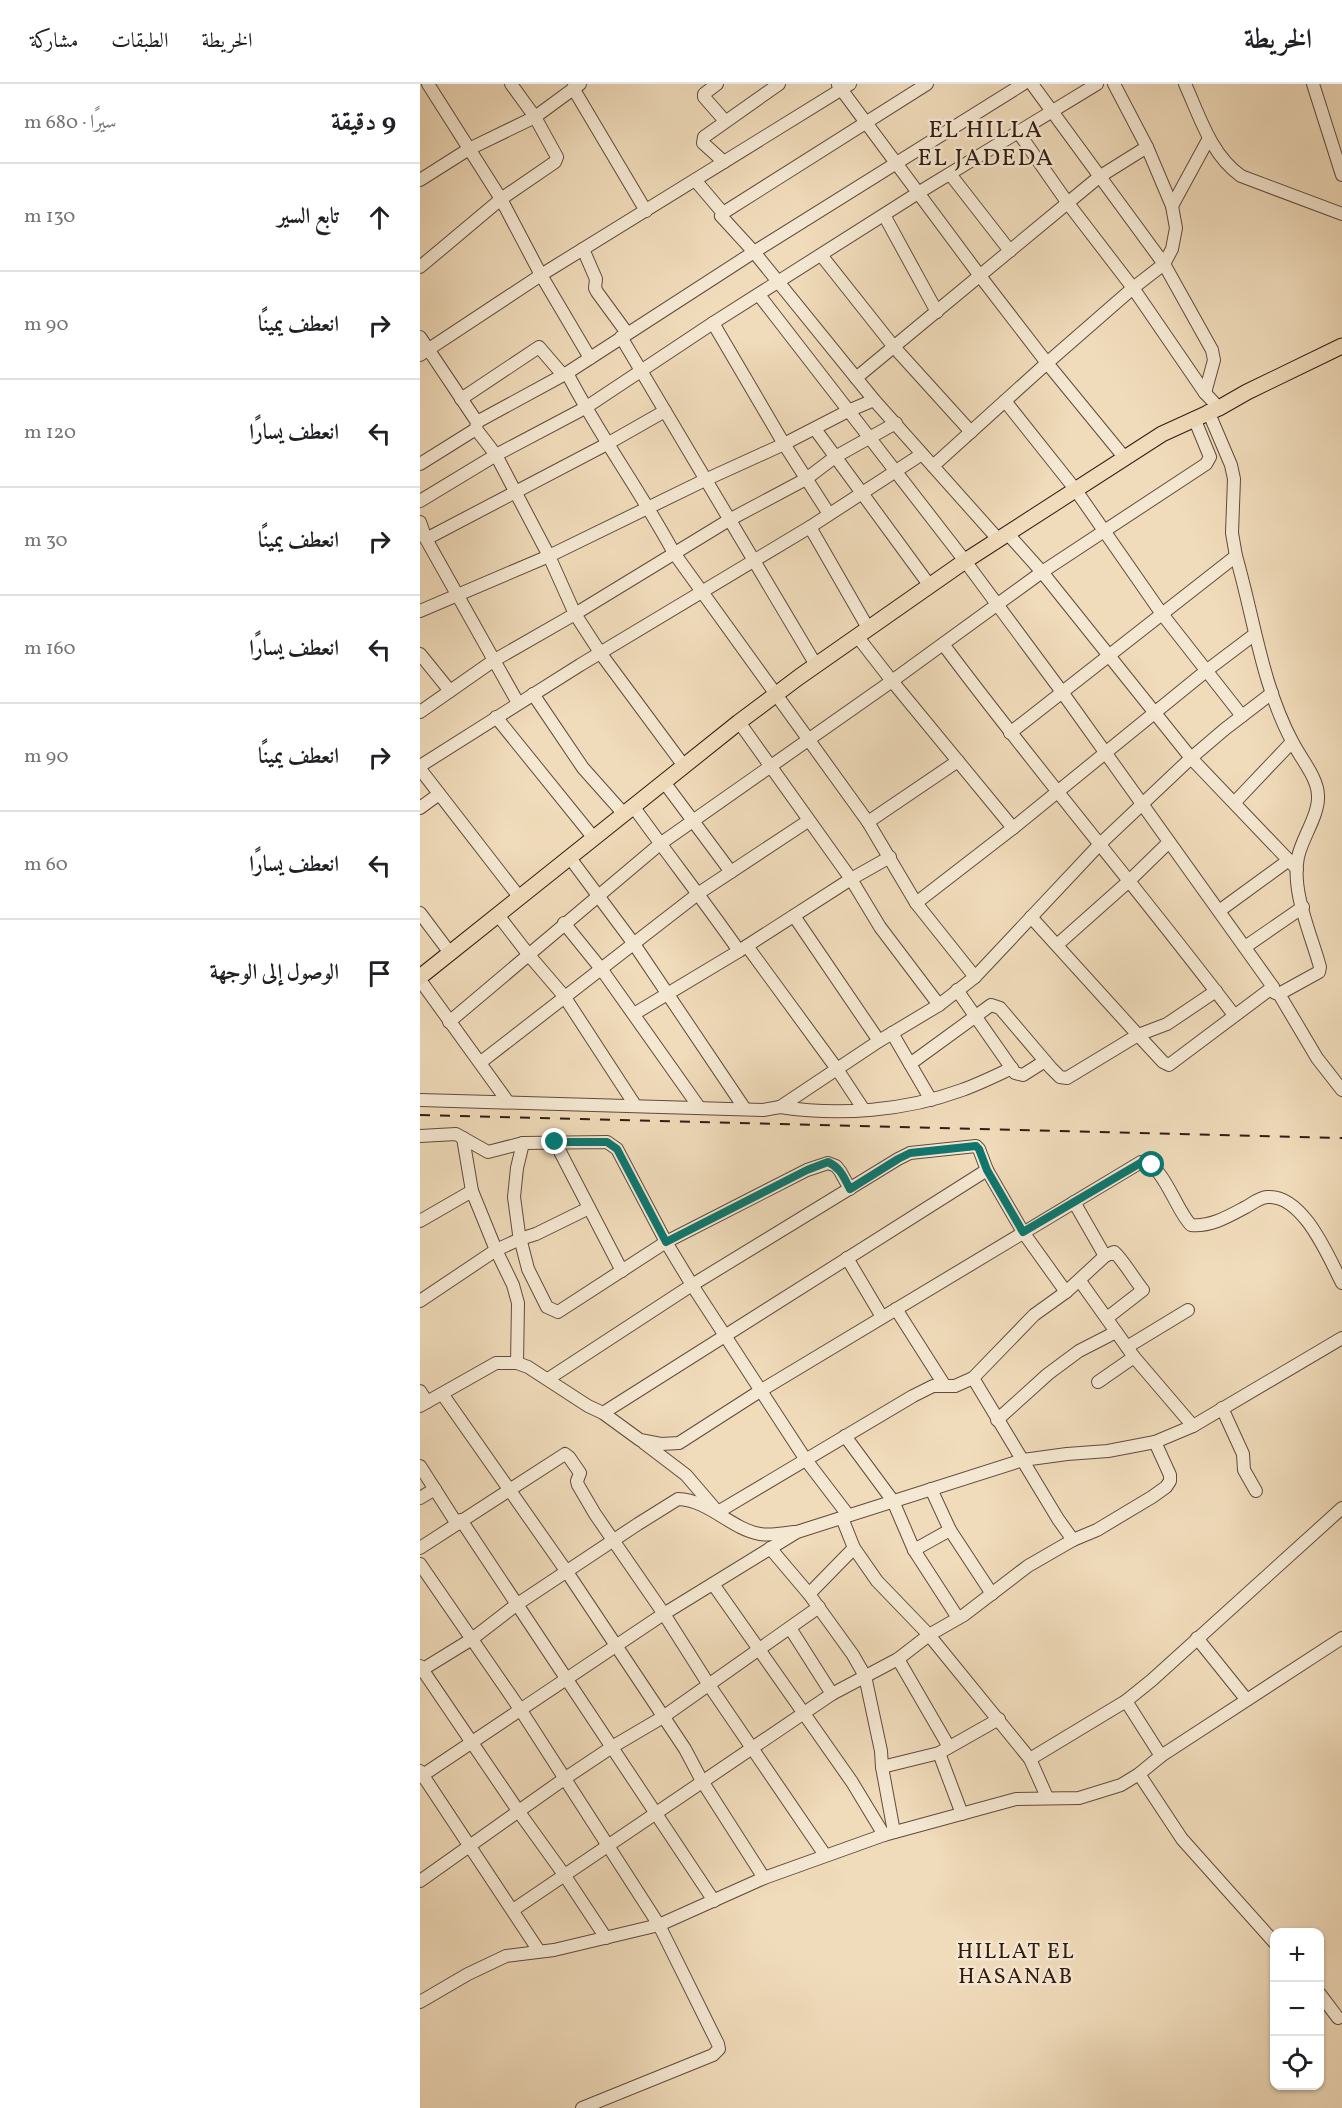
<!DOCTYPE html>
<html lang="ar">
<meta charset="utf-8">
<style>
body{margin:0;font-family:Vollkorn,Amiri,serif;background:#f6f6f6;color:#202124;direction:rtl}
.controls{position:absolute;right:18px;bottom:18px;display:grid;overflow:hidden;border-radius:12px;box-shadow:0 2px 4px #0004}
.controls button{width:54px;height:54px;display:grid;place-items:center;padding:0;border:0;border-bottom:2px solid #e0e0e0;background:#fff;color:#202124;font:30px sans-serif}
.stop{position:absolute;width:18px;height:18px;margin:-14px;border:4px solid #0f766e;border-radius:50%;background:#fff}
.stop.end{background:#0f766e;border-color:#fff;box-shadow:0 2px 6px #0008}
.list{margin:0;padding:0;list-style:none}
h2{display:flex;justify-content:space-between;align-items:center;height:78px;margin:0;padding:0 24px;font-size:26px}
h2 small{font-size:20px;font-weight:400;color:#757577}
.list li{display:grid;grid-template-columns:39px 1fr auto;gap:18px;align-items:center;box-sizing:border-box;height:108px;padding:0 24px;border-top:2px solid #e0e0e0}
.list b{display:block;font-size:22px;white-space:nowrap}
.list em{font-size:20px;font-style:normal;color:#757577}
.icon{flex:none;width:33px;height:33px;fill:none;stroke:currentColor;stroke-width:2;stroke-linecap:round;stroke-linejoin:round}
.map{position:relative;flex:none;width:922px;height:2024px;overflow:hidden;direction:ltr}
header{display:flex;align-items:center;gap:36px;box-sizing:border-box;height:84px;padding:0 30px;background:#fff;border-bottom:2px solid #e0e0e0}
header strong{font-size:28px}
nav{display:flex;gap:33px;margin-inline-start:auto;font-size:21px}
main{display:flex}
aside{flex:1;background:#fff}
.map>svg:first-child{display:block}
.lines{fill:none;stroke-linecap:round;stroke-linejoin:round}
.minor-casing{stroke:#604b3e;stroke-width:14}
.major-casing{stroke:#301b14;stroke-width:17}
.minor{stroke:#f5e8d2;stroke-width:12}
.major{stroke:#f0dbba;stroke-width:15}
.rail{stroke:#301b14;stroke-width:2;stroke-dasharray:10 10;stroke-linecap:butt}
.route{stroke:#0f766e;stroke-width:8}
.labels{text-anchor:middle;stroke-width:5;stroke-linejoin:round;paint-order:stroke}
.neighbourhood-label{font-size:22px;letter-spacing:1.5px;fill:#301b14;stroke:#f5e8d2}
.quarter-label{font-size:24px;letter-spacing:1.5px;fill:#301b14;stroke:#f5e8d2}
</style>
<header>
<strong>الخريطة</strong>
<nav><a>الخريطة</a><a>الطبقات</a><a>مشاركة</a></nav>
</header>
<main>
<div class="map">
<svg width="922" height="2024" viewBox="0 0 922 2024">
<rect width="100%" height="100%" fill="#f0dbba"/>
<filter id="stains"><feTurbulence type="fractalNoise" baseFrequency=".00333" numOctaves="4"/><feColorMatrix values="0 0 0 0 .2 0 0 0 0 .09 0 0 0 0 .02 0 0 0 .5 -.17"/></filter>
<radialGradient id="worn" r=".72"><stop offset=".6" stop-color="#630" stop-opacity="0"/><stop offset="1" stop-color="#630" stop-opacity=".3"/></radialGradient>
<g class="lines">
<defs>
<g id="minor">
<path d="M8,0L81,115L121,191L170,274"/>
<path d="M297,0L284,10V13L305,37"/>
<path d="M612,0L744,180L792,266L794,276L785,309"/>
<path d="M765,0C780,33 791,71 821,92L922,130"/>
<path d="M893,0L922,91"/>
<path d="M418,1L560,192L627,279L704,373"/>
<path d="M153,4L226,127"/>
<path d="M598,48L647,118L713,204L785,309L799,324"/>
<path d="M304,78L283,59L284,53L359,0"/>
<path d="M530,90L590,167"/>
<path d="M0,96L49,65L115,33L160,0"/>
<path d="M275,96L303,129L301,132L334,168L454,316L578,455"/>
<path d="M752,122L789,54"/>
<path d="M303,129L507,0"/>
<path d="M464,131L517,228"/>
<path d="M163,165L176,195L175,204L177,208L207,249"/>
<path d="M401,171L474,263L551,348"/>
<path d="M0,183L81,115L135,78L137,73L115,33L91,0"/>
<path d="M339,211L545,477L642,608L853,903L855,909L859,910L899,888L900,883C891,850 871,807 878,773C882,754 899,731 898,712C898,694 881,675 873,659C842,602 834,534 816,472L812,449L814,395L811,381L788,327"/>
<path d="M293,239L364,360L409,430"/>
<path d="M0,253L57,338L56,345L76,371L129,472L155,530L181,570L264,682"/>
<path d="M201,253L396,581"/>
<path d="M0,271L121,191L430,0"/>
<path d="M147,289C179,351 221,408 254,469L448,738L496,819L555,893"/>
<path d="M436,294L679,93L727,63"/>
<path d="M41,315L119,263L143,291"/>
<path d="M585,317L655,405L742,530L822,632"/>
<path d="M57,338L147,289L334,168L603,0"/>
<path d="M395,345L510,502"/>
<path d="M0,380L56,345"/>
<path d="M513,382L627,279L713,204L744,180L752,165L756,144L752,122L727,63L694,0"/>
<path d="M0,417L76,371L165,324L293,239L498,109L677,0"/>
<path d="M0,438L6,455L98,619"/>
<path d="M390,443L448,544"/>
<path d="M587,449L622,488L771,674L877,785"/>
<path d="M6,455L187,360L245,327"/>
<path d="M0,527L129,472L285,396L362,361L428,327L454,316"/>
<path d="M437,552L472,597L593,744"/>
<path d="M523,560C617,686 719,806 814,931"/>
<path d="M0,570L30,607"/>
<path d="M113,610L163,684L204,730"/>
<path d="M0,628L73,577L155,530L309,436L386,395L415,373L476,339"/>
<path d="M76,633L173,753"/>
<path d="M319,638L431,795L460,843L519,921"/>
<path d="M590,649L816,472"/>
<path d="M0,682L160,581L390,443L502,370"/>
<path d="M0,685L100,814"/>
<path d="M244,698L311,788"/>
<path d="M815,718L872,658"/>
<path d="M213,722C248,771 285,818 319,867"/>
<path d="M0,724L19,710"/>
<path d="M448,738L538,677"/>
<path d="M150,774L214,860L325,1025"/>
<path d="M496,819L593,744L786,587L835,550"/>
<path d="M799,827L869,776"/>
<path d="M0,829L30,869"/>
<path d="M78,831L108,870L144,912L215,1021"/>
<path d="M374,832L459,957"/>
<path d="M611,833L718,951L743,978L749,981L853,903"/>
<path d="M144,839L182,886L279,1023"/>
<path d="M637,861L709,797L749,758"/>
<path d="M327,862L417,985L444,1026"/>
<path d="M825,863L883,823"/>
<path d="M0,896L88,1018"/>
<path d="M537,906L595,989L603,991L625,977"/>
<path d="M859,910L897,974L922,1006"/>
<path d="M214,930L319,867L431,795L470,773"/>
<path d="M29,938L240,760L472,597L622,488L786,380L790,373L774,334"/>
<path d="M472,949L511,1016"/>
<path d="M61,978L279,809L388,737"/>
<path d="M490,980L571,921L580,924L631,984L640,993L647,994L718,951L747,940L796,907"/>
<path d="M0,1016L343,1026L360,1023L459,957L519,921L555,893L679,761L771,674L805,645L852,609"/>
<path d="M360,1023C420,1032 485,1027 542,1006C559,1000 575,992 592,984"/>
<path d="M0,1052L36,1050L68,1068L103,1059"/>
<path d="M43,1054L52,1107L76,1166L93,1201L98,1219L97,1279"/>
<path d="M135,1058L202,1187"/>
<path d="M654,1118L685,1172"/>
<path d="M0,1137L52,1107"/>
<path d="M427,1174L462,1233"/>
<path d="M660,1197L714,1273L773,1342"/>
<path d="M0,1217L76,1166L100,1155L116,1150L169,1124"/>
<path d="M476,1225L525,1302"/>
<path d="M707,1263L768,1226"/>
<path d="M553,1294L638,1435L653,1456"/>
<path d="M128,1295L272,1201L478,1075L490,1069L556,1062L559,1065L567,1086L603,1148L646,1208"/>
<path d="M678,1298L714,1273"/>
<path d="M0,1307L7,1318"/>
<path d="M23,1311L147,1488L265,1665L282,1697L344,1794"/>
<path d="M0,1322L76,1279H97L108,1283L168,1322L183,1329L220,1356L241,1360L259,1359L340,1307L721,1078C743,1078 756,1127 771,1141C791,1143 809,1132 826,1123C833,1119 839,1114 847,1113C883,1110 908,1172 922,1199"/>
<path d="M802,1324L823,1370L824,1386L836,1407"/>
<path d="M183,1329L567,1086"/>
<path d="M577,1336L628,1290L659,1267L696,1248"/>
<path d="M425,1352L473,1417L494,1466L538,1534"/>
<path d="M224,1359L266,1391L296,1426"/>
<path d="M0,1382L37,1440"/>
<path d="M511,1405L530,1446L572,1510"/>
<path d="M0,1414L15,1405"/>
<path d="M298,1428L493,1312L513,1302H535L553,1294L614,1231L646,1208L685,1172L694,1168C701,1173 716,1198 723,1206L687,1234"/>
<path d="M428,1431L386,1376L272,1201L246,1158L197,1065L187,1058L103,1059L97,1084L94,1113L99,1150L108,1185L127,1223L138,1228L246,1158L387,1086L408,1079L416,1082L420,1087L430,1105"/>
<path d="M422,1434L434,1464L457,1497L509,1551L610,1675L627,1713"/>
<path d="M41,1436L294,1817"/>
<path d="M0,1464L145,1370L149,1373L160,1389L157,1397L158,1401L175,1430L244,1530L289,1601L405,1771"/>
<path d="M350,1464L389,1510L433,1571L445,1592L461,1667L462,1683L474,1748"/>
<path d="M494,1466L530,1446"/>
<path d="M0,1480L100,1625L239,1841L298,1960L299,1965L293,1971L162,2024"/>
<path d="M293,1500L432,1698L464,1751"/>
<path d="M389,1510L434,1464"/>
<path d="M370,1544L412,1610"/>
<path d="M777,1554L826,1615"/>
<path d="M478,1575L529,1663"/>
<path d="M0,1582L99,1728L145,1792L186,1854"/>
<path d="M0,1587L52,1555L96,1521L218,1440L258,1415C289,1416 311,1445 340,1450C351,1452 363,1449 374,1448"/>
<path d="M706,1617L741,1672"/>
<path d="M519,1669L542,1730"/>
<path d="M610,1675L706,1617L732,1596L922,1424"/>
<path d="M462,1683L519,1669L579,1635"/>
<path d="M0,1687L119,1867"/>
<path d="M719,1690L762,1755L854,1858"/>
<path d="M0,1693L242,1531L377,1448L603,1376L647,1370L688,1367L735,1358L773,1342L922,1254"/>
<path d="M0,1797L144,1695L192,1663L243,1633L399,1523"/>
<path d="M93,1826L412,1610L478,1575L509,1551L544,1531L608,1482L653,1456L677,1446L732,1413L746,1403L750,1397V1391L735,1358"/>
<path d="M900,1910L918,1934"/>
<path d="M0,1918L48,1890L86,1872L134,1866L239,1841L344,1794L464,1751L596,1715L659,1714L701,1701L719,1690L741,1672L922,1554"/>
</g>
<path id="major" d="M0,893L319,638L379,593L545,477L742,350L799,324L827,308L922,262"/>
</defs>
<use href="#minor" class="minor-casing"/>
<use href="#major" class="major-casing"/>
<use href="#minor" class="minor"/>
<use href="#major" class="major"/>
<path class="rail" d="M0,1031L922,1054"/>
</g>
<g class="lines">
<path class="route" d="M135,1058H187L197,1065L246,1158L387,1086L408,1078C421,1084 424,1094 430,1105L478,1075L490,1069L556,1062L559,1065L567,1086L603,1148L722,1078L732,1081"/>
</g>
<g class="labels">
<g class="neighbourhood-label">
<text x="596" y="1874">HILLAT EL<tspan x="596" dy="25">HASANAB</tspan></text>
</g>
<g class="quarter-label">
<text x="566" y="53">EL HILLA<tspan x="566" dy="28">EL JADEDA</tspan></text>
</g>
</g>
<rect width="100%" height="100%" filter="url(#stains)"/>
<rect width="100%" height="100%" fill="url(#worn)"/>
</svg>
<div class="controls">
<button>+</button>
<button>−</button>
<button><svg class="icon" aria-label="locate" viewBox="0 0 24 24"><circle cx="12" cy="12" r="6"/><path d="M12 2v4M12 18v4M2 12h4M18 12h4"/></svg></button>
</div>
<div class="stop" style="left:732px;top:1081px"></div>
<div class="stop end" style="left:135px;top:1058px"></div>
</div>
<aside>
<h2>9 دقيقة<small>سيرًا · 680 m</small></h2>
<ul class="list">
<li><svg class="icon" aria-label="ahead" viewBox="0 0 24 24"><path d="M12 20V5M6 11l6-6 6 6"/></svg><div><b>تابع السير</b></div><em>130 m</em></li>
<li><svg class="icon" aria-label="right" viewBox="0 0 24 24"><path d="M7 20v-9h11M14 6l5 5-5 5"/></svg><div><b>انعطف يمينًا</b></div><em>90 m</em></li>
<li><svg class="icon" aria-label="left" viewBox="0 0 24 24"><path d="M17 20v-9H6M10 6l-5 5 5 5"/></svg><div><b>انعطف يسارًا</b></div><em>120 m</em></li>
<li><svg class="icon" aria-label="right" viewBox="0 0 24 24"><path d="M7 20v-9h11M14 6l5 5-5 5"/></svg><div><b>انعطف يمينًا</b></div><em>30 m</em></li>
<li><svg class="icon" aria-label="left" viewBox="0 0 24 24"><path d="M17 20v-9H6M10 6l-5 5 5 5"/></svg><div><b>انعطف يسارًا</b></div><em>160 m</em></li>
<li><svg class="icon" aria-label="right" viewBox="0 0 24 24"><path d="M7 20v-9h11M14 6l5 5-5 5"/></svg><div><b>انعطف يمينًا</b></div><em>90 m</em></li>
<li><svg class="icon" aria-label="left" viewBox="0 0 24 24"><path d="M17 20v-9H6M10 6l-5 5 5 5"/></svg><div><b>انعطف يسارًا</b></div><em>60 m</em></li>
<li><svg class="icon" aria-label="arrive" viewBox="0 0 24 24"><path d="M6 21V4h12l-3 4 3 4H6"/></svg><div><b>الوصول إلى الوجهة</b></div></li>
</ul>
</aside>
</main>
